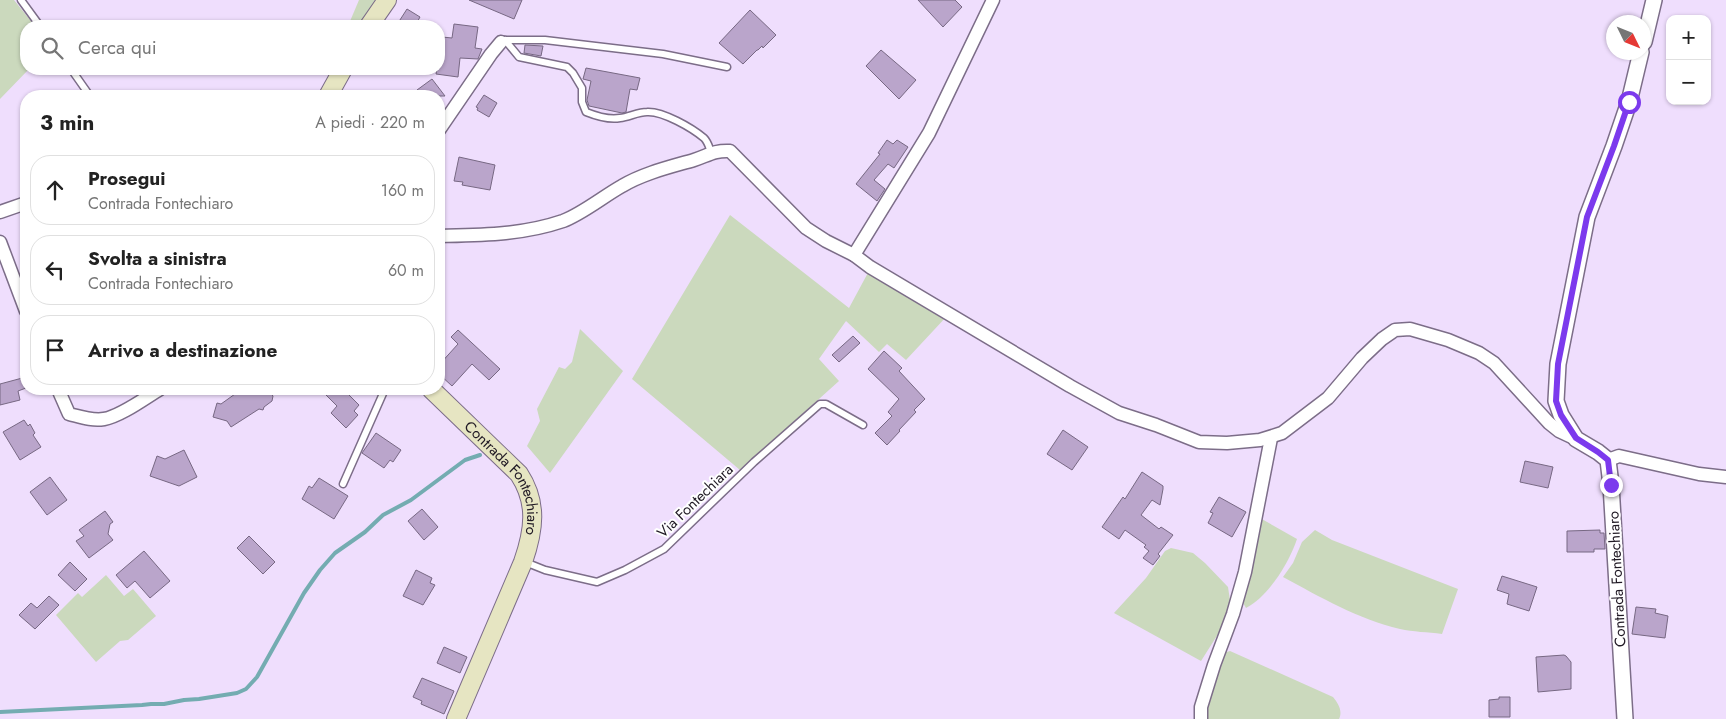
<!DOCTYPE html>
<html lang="it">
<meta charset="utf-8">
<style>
body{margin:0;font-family:Jost,sans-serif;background:#f2f2f2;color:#222}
.controls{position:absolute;right:15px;top:15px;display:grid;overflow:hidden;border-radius:10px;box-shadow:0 1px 4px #0004}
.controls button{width:45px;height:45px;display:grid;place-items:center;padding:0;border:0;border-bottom:1px solid #e0e0e0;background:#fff;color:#222;font:25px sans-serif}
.compass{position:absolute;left:1606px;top:15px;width:45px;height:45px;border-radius:50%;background:#fff;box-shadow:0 1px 4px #0004;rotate:133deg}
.stop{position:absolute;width:15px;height:15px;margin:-11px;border:4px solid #7c3aed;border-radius:50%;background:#fff}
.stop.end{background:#7c3aed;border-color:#fff;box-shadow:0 1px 5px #0008}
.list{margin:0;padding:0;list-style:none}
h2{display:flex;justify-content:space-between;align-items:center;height:65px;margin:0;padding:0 20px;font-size:21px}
h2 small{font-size:16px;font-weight:400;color:#767676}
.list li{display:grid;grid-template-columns:32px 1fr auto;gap:15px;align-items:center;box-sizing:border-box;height:70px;margin:0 10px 10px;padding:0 10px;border:1px solid #e0e0e0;border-radius:20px}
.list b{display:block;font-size:19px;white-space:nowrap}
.list p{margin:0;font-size:16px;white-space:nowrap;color:#767676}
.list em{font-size:16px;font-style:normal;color:#767676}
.icon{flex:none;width:28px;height:28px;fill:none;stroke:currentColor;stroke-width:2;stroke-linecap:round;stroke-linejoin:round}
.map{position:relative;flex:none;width:1726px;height:719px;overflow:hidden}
.search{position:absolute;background:#fff;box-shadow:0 1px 4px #0004;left:20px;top:20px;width:425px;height:55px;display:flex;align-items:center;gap:12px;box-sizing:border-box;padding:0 18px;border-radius:20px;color:#767676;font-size:19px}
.panel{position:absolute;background:#fff;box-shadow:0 1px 4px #0004;left:20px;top:90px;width:425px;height:305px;border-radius:20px}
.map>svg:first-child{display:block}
.green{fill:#cbd9bd}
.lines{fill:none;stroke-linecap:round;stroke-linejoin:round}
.stream{stroke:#74acb1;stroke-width:4}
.building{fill:#baa5cb;stroke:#776883}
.service-casing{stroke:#7c6d88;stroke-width:9}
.minor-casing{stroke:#7c6d88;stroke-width:15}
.tertiary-casing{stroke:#7c6d88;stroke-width:18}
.secondary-casing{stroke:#7c6d88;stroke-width:20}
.service{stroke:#fff;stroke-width:6}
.minor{stroke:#fff;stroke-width:12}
.tertiary{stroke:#fff;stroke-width:15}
.secondary{stroke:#e6e5c2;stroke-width:18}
.route{stroke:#7c3aed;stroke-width:6}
.labels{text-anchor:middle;stroke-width:4;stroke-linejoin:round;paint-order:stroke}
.street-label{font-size:15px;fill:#201924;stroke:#fff}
</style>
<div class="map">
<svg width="1726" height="719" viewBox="0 0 1726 719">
<rect width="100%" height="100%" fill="#efdefd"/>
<g class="green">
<path d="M0,0H14L35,26H26V69H29L0,99Z"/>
<path d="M359,0H380L362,26H348Z"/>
<path d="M730,215L849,308L870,269L947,316L906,360L887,344L879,352L846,321L819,359L839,381L740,470L632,379Z"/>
<path d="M580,329L623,371L550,473L527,446L540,421L537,409L559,367L565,369L572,362Z"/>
<path d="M1260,518L1297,539C1289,563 1268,597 1246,608L1241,599Z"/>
<path d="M1315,530L1332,540L1458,589L1442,634C1428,632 1413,632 1400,629C1358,619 1320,597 1283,577L1293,563L1302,542Z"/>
<path d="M1171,548L1193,553L1205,563L1228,587L1231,607L1220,631L1201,661L1114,613L1146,578L1165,551Z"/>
<path d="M106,575L124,596L133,589L156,616L128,640L120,641L96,662L56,615L78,593L82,597Z"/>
<path d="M1230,651L1333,697C1338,703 1343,711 1339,719H1206C1207,697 1216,674 1223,653Z"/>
</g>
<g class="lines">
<path class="stream" d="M0,712L142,705L151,704H164L184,700L199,699L237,693L246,689L257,677L304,593L320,570L335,553L365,532L383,515L411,500L465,460L480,455"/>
</g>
<g class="building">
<path d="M469,0H522L514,19Z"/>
<path d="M918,0H955L962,7L943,27Z"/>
<path d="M407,9L420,17L415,26H404L398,23Z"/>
<path d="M750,10L776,35L763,48L762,46L758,50H757L743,64L719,43Z"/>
<path d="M454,24L478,27L475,48L482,49L478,59L460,58L458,77L436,74L437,69H439L442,37L452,38Z"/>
<path d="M525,45L543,46L541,56L524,53Z"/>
<path d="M881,50L916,80L899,99L866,66Z"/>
<path d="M586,68L640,78L637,90L630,89L626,112L622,113L589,106L587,100L591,81L583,79Z"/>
<path d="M432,79L445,96H421L417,90Z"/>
<path d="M484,95L497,103L489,117L477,110L478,108L476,107Z"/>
<path d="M887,140L893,144L897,140L908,147L894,168L888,164L874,180L885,189L877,201L856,184L880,154L878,153Z"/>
<path d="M459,157L495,165L490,190L462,185L463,182L454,181Z"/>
<path d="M458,330L500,369L489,380L472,364L452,386L439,374V365L458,344L451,337Z"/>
<path d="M853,336L860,343L839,362L832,355Z"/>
<path d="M884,351L902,368L899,371L925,399L914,410L916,412L899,430L900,431L887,445L875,433L892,416L888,412L899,399L868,369Z"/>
<path d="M26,377V388L18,391L20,400L0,405V384Z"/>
<path d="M242,389H267L273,396L272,401L264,407L263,410L259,409L231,427L227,421L213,417L217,403L221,404Z"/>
<path d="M329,389H354L349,395L359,405L354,411L358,415L346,428L331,413L337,406L325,394Z"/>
<path d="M24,420L28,426L30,424L35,433L33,435L41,447L20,460L3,432Z"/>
<path d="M1063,430L1088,447L1072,470L1047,454Z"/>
<path d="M376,433L401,450L393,462L390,460L384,468L362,453Z"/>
<path d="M184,450L197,477L179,486L150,476L157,456L165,459Z"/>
<path d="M1525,461L1553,467L1548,488L1520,482Z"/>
<path d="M1142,472L1163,486V489L1160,505L1152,500L1141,515L1159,529L1161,527L1173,535L1158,554L1160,556L1153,565L1143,558L1149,551L1144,547L1146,545L1125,530L1119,539L1102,527L1123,497L1125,499Z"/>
<path d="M50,477L67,500L47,515L30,492Z"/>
<path d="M319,478L348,496L334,519L302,499L309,486L312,488Z"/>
<path d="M1219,497L1246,512L1232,537L1208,523L1213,513L1210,512Z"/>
<path d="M422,509L438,527L424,540L408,521Z"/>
<path d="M105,511L113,522L110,524L108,534L113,540L89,558L76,541L84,536L79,530Z"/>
<path d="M1600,530V533H1604L1605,549H1594V552H1567V531Z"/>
<path d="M249,536L275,562L263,574L237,548Z"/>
<path d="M144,551L170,581L150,598L135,581L127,588L116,575Z"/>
<path d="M70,562L87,579L75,591L58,575Z"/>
<path d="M416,570L432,578L430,583L435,585L423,605L403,596Z"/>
<path d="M1502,576L1537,587L1529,611L1507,604L1509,594L1497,590Z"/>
<path d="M49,596L59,605L35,629L19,615L31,603L37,608Z"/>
<path d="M1636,607L1656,609L1655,613L1668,616L1665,638L1632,634Z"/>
<path d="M444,647L467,657L460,673L437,663Z"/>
<path d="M1564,655L1566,656L1571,662V689L1538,692L1536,657Z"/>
<path d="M422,678L454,691L444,714L421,704L422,701L413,697Z"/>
<path d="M1499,697H1510V717H1489V700L1499,699Z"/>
</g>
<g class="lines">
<defs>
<g id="service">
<path d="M21,0L40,26"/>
<path d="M504,40H545L663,54L727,67"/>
<path d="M505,40L519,57L567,67L573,73L582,88V102L586,112C596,116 609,120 620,118C629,117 638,112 647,112C663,111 692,128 704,138C708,142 709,147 711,152"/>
<path d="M71,69L90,96"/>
<path d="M343,484L385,389"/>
<path d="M525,562L545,570L597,582L625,570L664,549L754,462L820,404H826L863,425"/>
</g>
<g id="minor">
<path d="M439,130L491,54L501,42"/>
<path d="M0,212L26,203"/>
<path d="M439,236C481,235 522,235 563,221C582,214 604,196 622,186C644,173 670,167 694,160C707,156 714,150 730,151L806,228L826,241L854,255L870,267L1070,386L1119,413L1156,425L1199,442L1227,443L1260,440L1282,433L1328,398L1362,358L1382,339L1395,330L1410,329L1448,340L1479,353L1494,363L1549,423L1559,431L1576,439"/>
<path d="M0,242L26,311"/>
<path d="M854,255L929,133L993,0"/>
<path d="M58,389L69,414C81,417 92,421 104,419C121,416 145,398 160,389"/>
<path d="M1608,460L1619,456L1699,474L1726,477"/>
<path d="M1201,719V707L1214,665L1233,614L1245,572L1271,438"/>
</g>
<g id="tertiary">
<path d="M1644,42L1654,0"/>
<path d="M1625,719L1611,485L1608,460L1598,452L1576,439L1561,415L1556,401L1558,364L1587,217L1614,146L1629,102L1641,52"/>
</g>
<g id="secondary">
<path d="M369,26L387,0"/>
<path d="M328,96L343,69"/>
<path id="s1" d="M431,389L519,474C538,503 534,530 523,562L456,719"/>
</g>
</defs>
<use href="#service" class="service-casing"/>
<use href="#minor" class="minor-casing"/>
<use href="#tertiary" class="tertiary-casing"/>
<use href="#secondary" class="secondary-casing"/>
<use href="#service" class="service"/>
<use href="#minor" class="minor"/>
<use href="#tertiary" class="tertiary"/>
<use href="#secondary" class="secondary"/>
</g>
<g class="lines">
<path class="route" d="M1611,485L1608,460L1598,452L1576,438L1561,415L1556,401L1558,364L1587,217L1614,146L1629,102"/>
</g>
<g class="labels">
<g class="street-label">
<text dy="5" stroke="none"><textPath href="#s1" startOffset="118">Contrada Fontechiaro</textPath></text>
<text transform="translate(695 501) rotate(-44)" y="5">Via Fontechiara</text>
<text transform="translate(1617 579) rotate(-93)" y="5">Contrada Fontechiaro</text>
</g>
</g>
</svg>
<div class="controls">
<button>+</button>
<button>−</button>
</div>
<svg class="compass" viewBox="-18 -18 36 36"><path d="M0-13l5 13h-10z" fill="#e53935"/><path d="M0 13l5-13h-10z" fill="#767676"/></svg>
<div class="stop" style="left:1629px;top:102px"></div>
<div class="stop end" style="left:1611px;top:485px"></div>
<div class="search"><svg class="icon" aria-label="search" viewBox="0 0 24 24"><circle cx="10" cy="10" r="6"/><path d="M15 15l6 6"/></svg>Cerca qui</div>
<section class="panel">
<h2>3 min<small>A piedi · 220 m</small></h2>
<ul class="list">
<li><svg class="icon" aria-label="ahead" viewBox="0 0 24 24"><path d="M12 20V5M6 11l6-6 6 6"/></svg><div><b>Prosegui</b><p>Contrada Fontechiaro</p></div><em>160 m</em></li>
<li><svg class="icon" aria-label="left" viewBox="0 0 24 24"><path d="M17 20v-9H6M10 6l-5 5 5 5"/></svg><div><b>Svolta a sinistra</b><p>Contrada Fontechiaro</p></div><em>60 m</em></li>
<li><svg class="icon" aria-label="arrive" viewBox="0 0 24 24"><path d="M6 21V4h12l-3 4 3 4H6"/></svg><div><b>Arrivo a destinazione</b></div></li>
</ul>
</section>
</div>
